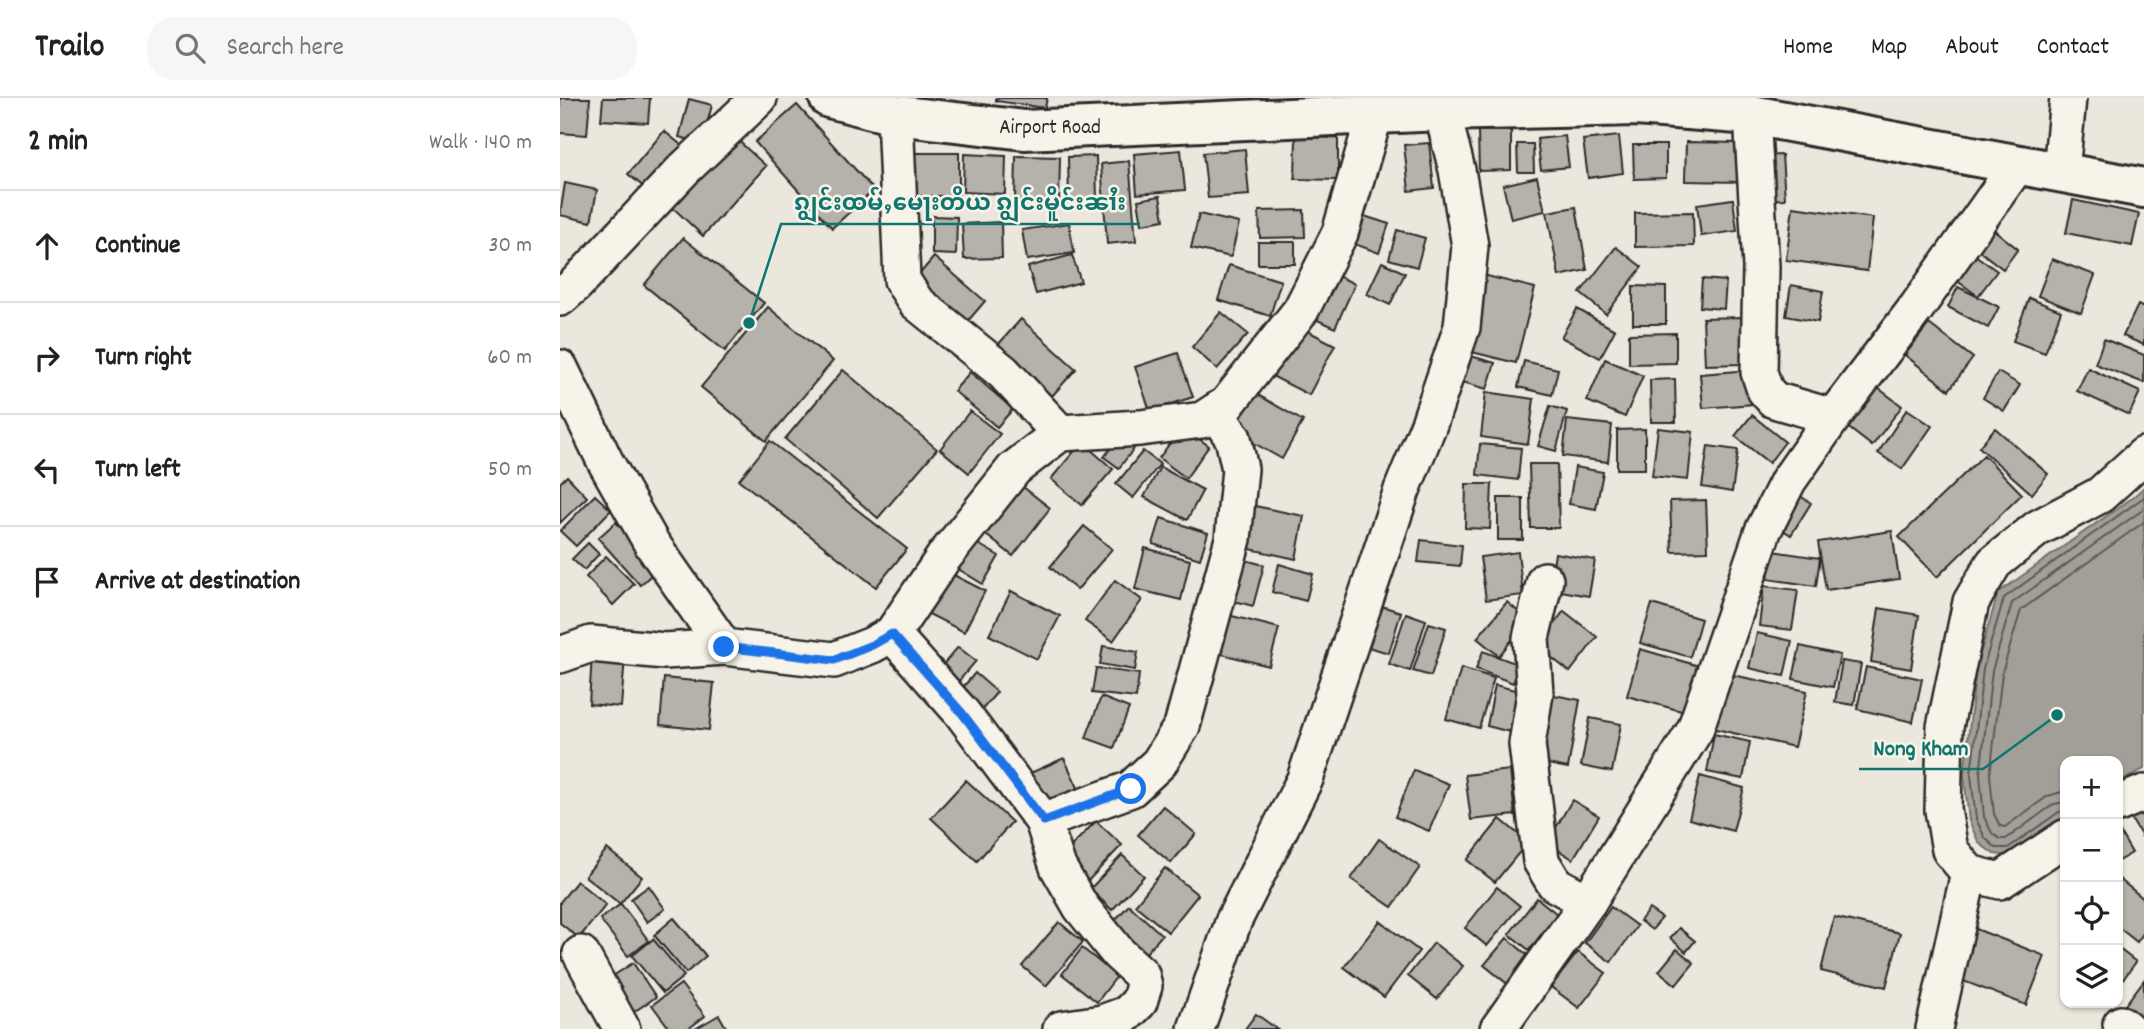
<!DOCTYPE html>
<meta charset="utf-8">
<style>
body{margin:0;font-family:Dekko,"Noto Sans Myanmar",sans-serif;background:#f6f6f6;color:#222}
.controls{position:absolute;right:21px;bottom:21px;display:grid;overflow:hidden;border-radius:14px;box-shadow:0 2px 5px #0004}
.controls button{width:63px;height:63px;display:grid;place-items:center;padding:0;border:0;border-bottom:2px solid #e0e0e0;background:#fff;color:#222;font:35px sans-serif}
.stop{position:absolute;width:21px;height:21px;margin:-16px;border:5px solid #1a73e8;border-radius:50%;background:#fff}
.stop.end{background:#1a73e8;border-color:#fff;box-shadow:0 2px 7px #0008}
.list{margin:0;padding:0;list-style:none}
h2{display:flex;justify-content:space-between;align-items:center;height:91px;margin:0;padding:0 28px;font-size:30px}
h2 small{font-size:23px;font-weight:400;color:#767676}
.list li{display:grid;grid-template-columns:46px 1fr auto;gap:21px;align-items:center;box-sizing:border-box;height:112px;padding:0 28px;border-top:2px solid #e0e0e0}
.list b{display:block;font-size:26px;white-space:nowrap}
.list em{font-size:23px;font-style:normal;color:#767676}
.icon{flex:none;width:38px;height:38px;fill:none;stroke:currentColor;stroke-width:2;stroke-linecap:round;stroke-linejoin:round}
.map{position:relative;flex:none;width:1584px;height:931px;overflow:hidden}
header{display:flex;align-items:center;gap:42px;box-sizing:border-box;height:98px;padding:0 35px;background:#fff;border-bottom:2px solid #e0e0e0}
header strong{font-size:33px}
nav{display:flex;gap:38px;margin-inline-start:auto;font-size:24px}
.search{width:490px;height:63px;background:#f6f6f6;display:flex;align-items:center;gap:18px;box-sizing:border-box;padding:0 24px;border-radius:28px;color:#767676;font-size:26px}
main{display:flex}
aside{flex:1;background:#fff}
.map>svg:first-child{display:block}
.water{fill:#a29f98;stroke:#72716c;stroke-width:2}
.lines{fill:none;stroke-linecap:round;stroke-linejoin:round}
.shore{stroke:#5b5957;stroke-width:2}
.building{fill:#b5b2ab;stroke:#2b2b2b;stroke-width:2}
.minor-casing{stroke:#2b2b2b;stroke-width:40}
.highway-casing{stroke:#2b2b2b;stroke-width:44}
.minor{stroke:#f7f3e8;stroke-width:35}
.highway{stroke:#f7f3e8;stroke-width:38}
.route{stroke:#1a73e8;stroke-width:9}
.labels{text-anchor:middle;stroke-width:5;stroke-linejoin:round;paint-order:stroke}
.street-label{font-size:21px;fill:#2b2b2b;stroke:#f7f3e8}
.leader{fill:none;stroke:#0f766e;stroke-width:2.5}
.callout-dot{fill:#0f766e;stroke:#f7f3e8;stroke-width:2.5}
.callout-label{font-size:23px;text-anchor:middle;font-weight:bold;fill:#0f766e;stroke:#f7f3e8;stroke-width:5;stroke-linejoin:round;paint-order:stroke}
</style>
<header>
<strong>Trailo</strong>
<div class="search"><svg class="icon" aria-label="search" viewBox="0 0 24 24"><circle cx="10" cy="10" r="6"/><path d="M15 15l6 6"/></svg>Search here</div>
<nav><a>Home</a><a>Map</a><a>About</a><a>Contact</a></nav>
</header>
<main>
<aside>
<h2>2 min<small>Walk · 140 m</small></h2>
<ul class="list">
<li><svg class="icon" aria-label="ahead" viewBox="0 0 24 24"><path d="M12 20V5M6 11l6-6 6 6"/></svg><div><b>Continue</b></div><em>30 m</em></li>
<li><svg class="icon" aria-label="right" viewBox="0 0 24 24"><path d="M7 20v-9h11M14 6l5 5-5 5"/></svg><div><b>Turn right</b></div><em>60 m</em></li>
<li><svg class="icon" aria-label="left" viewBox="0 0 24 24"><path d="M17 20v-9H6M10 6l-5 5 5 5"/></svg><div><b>Turn left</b></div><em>50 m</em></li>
<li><svg class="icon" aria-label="arrive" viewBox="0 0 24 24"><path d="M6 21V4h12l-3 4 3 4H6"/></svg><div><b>Arrive at destination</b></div></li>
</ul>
</aside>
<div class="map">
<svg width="1584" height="931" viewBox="0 0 1584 931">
<rect width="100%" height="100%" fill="#ebe7dd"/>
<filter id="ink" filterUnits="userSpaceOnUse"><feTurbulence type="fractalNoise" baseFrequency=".0143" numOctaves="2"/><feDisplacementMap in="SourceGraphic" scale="14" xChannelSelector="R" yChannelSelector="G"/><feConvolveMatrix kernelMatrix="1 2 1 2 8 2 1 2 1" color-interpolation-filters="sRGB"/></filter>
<g filter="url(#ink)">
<path class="water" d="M1584,389V671L1558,685V663H1505V718L1450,758L1434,756L1419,745L1409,723L1404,677L1416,570L1438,495L1572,400Z"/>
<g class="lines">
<g class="shore">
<path d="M1505,693L1488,698L1445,729L1440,728L1434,716L1430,677L1442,575L1461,512L1584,424"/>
<path d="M1505,704L1494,706L1446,741H1440L1432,735L1424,719L1420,677L1432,573L1452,505L1584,411"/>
<path d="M1505,713L1499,714L1448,750H1436L1425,740L1416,721L1411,677L1423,571L1444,500L1584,399"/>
</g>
</g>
<g class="building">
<path d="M0,0H30L27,37L0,35Z"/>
<path d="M43,0H90L88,25L41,22Z"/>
<path d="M436,0H487L485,10L436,3Z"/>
<path d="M129,1L152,7L142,45L119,39Z"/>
<path d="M237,7L314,92L272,130L195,44Z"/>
<path d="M104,33L131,55L95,98L68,76Z"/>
<path d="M918,33H951V72L919,73Z"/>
<path d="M171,36L206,68L143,138L108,105Z"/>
<path d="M1005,38L1009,69L981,72L977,41Z"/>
<path d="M1059,38L1063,75L1028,80L1023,42Z"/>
<path d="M736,39L778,40V82L735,81Z"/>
<path d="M1126,44L1181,45V84L1125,83Z"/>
<path d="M869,45L874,90L849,93L844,47Z"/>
<path d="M957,46H973L974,74H958Z"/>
<path d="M1073,47H1106V80L1074,81Z"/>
<path d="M685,51L689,97L648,100L643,55Z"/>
<path d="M621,52L625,92L577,96L574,56Z"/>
<rect x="346" y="55" width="53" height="43"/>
<path d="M404,56L446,58L445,96L403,94Z"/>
<path d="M1222,57L1225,101L1202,102L1199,58Z"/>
<path d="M456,58L500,59L499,104L455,103Z"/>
<path d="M536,58L537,103H509L508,59Z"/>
<path d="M569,63L576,143L547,146L541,66Z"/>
<path d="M977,79L985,113L951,121L943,87Z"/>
<path d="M5,85L37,92L31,124L0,117Z"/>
<path d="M600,98L604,122L582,126L578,102Z"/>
<path d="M1173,101L1177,133L1141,138L1137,106Z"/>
<path d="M1513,102L1579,116L1572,148L1506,135Z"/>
<path d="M1016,109L1027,172L999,178L987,114Z"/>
<path d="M1233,109L1313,120L1307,173L1226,162Z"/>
<path d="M744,112L745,139L700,140L699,113Z"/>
<path d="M1133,114L1134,148L1075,149V115Z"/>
<path d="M639,116L679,125L671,159L631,150Z"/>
<path d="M801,117L829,126L819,155L792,145Z"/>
<path d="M372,118L397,119L396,157L372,156Z"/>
<path d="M441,124L442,160L404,161L402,126Z"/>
<path d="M509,125L514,155L467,162L462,132Z"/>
<path d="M1433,131L1458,151L1443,171L1417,151Z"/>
<path d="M837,132L865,140L857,169L829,161Z"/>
<path d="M123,140L204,205L165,253L84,187Z"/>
<rect x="698" y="144" width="37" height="22"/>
<path d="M1056,149L1082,169L1046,216L1020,195Z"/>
<path d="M1411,154L1437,173L1418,198L1392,179Z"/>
<path d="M512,157L521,184L476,196L468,169Z"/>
<path d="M374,159L425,203L402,230L351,186Z"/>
<path d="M1492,161L1535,177L1521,215L1478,198Z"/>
<path d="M822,164L845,175L830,207L807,196Z"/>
<path d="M669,167L721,183L710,218L658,202Z"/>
<path d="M765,172L795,186L775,230L744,216Z"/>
<path d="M919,176L975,190L956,265L900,251Z"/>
<path d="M1142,181L1166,183L1164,211L1140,209Z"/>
<path d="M1231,187L1263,193L1258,224L1226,218Z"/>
<path d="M1073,188L1106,189V226H1073Z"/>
<path d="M1398,189L1439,209L1428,230L1388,209Z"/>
<path d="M1469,200L1501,213L1485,255L1453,243Z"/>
<path d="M1578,207L1584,210V247L1563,238Z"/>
<path d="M208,209L273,263L206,343L141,289Z"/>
<path d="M1017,211L1055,232L1040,260L1001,239Z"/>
<path d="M661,214L688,236L657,271L632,249Z"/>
<path d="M1182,219L1184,266L1145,267L1143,220Z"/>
<path d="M461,221L516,271L484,307L429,257Z"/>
<path d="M1369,226L1413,260L1389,292L1345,257Z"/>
<path d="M738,228L775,247L749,297L712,278Z"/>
<path d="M1116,235V265L1069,266V236Z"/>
<path d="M1544,241L1584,257V285L1535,266Z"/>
<path d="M618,255L633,299L590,313L575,269Z"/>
<path d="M900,255L935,265L927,291L892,281Z"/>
<path d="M1045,261L1083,278L1065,319L1027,303Z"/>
<path d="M964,263L998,271L992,297L958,289Z"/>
<path d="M1528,270L1580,294L1569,317L1517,293Z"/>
<path d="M283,272L377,351L318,420L225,341Z"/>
<path d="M1191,272L1194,306L1143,310L1140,276Z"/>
<path d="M410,274L453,311L437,329L394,293Z"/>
<path d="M1438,274L1460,287L1444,313L1423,300Z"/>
<path d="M1115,281L1116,324H1091L1090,282Z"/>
<path d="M1314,287L1342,308L1312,348L1285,327Z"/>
<path d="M693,294L743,323L722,361L671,332Z"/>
<path d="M926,294L974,301L968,346L921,339Z"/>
<path d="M990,308L1007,313L996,353L978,348Z"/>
<path d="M1347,311L1372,328L1342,371L1318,355Z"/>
<path d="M410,313L440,336L409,375L380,351Z"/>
<path d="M1192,317L1225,344L1209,365L1175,338Z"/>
<path d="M1007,322L1052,327L1048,364L1003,358Z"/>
<path d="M622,329L649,348L626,380L599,360Z"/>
<path d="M1098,330L1133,334L1128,382L1092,378Z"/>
<path d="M1435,330L1488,376L1472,396L1419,349Z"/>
<path d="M1085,331V371H1057V332Z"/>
<path d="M564,333L579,344L559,370L544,359Z"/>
<path d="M210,343L347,451L316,489L179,382Z"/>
<path d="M522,344L553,371L522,407L491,381Z"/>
<path d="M920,346L961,350L958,382L917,377Z"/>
<path d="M1148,348L1178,352L1172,394L1142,389Z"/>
<path d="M583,353L600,366L573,400L556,386Z"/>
<path d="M1424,357L1462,396L1377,479L1339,439Z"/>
<path d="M969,366H997L999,430H971Z"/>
<path d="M600,369L643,392L627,422L584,399Z"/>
<path d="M1015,369L1043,374L1036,411L1009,406Z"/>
<path d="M7,378L27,399L0,425V385Z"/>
<path d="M458,385L490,410L453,458L421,433Z"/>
<path d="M906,386H932L930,431L905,430Z"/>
<path d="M1234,394L1251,405L1231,437L1214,426Z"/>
<path d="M35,397L51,412L16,448L0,433Z"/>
<rect x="938" y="400" width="25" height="42"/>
<path d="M1146,402L1148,453L1112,454L1110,403Z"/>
<path d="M690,407L744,418L736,461L681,449Z"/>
<path d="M601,420L648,435L640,461L593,446Z"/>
<path d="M56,424L98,471L80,487L38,440Z"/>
<path d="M524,428L552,451L517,492L490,469Z"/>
<path d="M1332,433L1339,481L1266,492L1258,444Z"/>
<path d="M406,439L439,458L423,486L390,466Z"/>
<path d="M861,442L902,447L900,468L858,464Z"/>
<path d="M28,445L39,456L24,472L12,461Z"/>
<path d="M585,450L630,462L621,502L575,491Z"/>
<path d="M1212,453L1260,460L1256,488L1208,481Z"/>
<path d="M958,454L963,497L926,502L920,459Z"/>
<path d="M995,455L1035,462L1029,498L990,491Z"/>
<path d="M46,458L74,486L53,507L26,479Z"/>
<path d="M670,458L704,467L693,508L660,499Z"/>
<path d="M719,466L753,476L746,503L712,494Z"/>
<path d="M378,469L425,493L404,534L357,510Z"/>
<path d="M555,482L582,502L553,543L525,523Z"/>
<path d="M1204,488L1238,492L1232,532L1199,528Z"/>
<path d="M451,493L500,518L477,561L429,537Z"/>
<path d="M947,504L968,522L939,558L917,540Z"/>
<path d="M1092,506L1141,521L1130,559L1080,545Z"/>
<path d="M821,508L841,514L829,555L808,549Z"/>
<path d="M1319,510L1359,517L1351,571L1311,564Z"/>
<path d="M1004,513L1037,539L1010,574L977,548Z"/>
<path d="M846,515L866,522L850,573L829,566Z"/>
<path d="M668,517L719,530L709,568L658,555Z"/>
<path d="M869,525L886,530L871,578L853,573Z"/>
<path d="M1197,535L1232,543L1224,578L1189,570Z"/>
<path d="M543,548L578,554L575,572L540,566Z"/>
<path d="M1240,548L1280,557L1273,589L1233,581Z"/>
<path d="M398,549L416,563L398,584L380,570Z"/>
<path d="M1080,551L1139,568L1125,614L1067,598Z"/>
<path d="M923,553L960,567L953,585L916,571Z"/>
<path d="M32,556L65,559L61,609L29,606Z"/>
<path d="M1282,563L1301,566L1294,607L1275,604Z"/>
<path d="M1306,569L1362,581L1353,624L1297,611Z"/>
<path d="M536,570L579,576L576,600L532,595Z"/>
<path d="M901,570L934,580L919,630L886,621Z"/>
<path d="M1159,574L1247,593L1234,649L1147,629Z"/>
<path d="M415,575L437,594L421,613L399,594Z"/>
<path d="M104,580L154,585L149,632L100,627Z"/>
<path d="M935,587L959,593L950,634L927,628Z"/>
<path d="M984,595L1020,602L1008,670L972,663Z"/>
<path d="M541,599L569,610L554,650L526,640Z"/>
<path d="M1030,620L1061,626L1052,674L1021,668Z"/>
<path d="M1154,636L1190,644L1183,681L1147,674Z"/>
<path d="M504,660L521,696L483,714L466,677Z"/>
<path d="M854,672L889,686L869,733L835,719Z"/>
<path d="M950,672L955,717L911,722L905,677Z"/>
<path d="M1140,678L1184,690L1173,733L1129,721Z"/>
<path d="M406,682L452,724L417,763L371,720Z"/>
<path d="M1012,702L1039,718L1013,761L987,745Z"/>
<path d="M603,708L636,736L611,765L578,737Z"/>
<path d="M1584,710V742L1570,719Z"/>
<path d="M940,721L968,744L935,784L907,762Z"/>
<path d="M536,723L562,747L524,787L498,762Z"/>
<path d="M1558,731L1572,755L1558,763Z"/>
<path d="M819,741L860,769L832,809L791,781Z"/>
<path d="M47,751L82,779L60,806L25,778Z"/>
<path d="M562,757L584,778L552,812L530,791Z"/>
<path d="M605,770L638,797L608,834L575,807Z"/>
<path d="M1558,780L1584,801V834L1577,844L1558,829Z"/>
<path d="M17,783L46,807L19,840L0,825V804Z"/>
<path d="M89,788L105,811L87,824L71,801Z"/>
<path d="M937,789L960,808L927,848L905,830Z"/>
<path d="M977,800L997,816L969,852L949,836Z"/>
<path d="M61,806L89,843L68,858L40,821Z"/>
<path d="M569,807L602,837L578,864L545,833Z"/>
<path d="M1051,809L1077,828L1051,864L1025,845Z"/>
<path d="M1089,811L1102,820L1092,832L1080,823Z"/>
<path d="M1274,819L1340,835L1326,889L1261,873Z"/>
<path d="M114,820L146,858L126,875L94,837Z"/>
<path d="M820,823L859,853L824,899L784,869Z"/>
<path d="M499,824L523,844L486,888L462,868Z"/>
<path d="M1119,830L1135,843L1126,854L1110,840Z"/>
<path d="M1416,831L1485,858L1466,907L1398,881Z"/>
<path d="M947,840L972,861L950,888L924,867Z"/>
<path d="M93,841L124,878L103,895L72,858Z"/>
<path d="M874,845L903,868L877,901L848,878Z"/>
<path d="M522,850L557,878L537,904L502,876Z"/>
<path d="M1558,850L1576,864L1558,888Z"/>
<path d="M1117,851L1134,865L1116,887L1099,873Z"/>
<path d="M1018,854L1046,875L1019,910L991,889Z"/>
<path d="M73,865L96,899L69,917L47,882Z"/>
<path d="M1584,882V931H1579L1559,915Z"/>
<path d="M121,886L145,918L128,931H110L92,907Z"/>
<path d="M696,916L717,931H685Z"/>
<path d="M159,917L167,931H135Z"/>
</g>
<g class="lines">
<defs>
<g id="minor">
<path d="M335,17L342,182L356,204L443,274L500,335"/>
<path d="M1192,17L1201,169L1199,274L1205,292L1214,302L1273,319"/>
<path d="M1501,74L1508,0"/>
<path d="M0,200L16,186L123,72L199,0"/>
<path d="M0,270L45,363L92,446L164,549L274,562L312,547L332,536L384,459L454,371L500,335L580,330L642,322L667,306L741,212L780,135L815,16"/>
<path d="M985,482L971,540L975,595L967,646L981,763L995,786L1028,804"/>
<path d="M332,536L402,615L483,723L498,769L521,809L558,855L581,876L584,888L579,904L567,916L542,925L501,931"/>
<path d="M0,557L31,546L105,553L164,549"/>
<path d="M1558,706L1584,695"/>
<path d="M483,723L571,691L599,665L622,628L673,441L680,371L673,340L655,314"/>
<path d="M1505,740L1440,783L1409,775L1390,752L1383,712L1385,629L1411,504L1434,465L1478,430L1540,397L1584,357"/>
<path d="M21,856L62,931"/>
<path d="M1561,926L1567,931"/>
<path d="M636,931L674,822L745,681L842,392L869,326L902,229L910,148L897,72L882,13"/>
<path d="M938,931L1028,804L1135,632L1203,433L1228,383L1273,319L1357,209L1458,66"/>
<path d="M1374,931L1409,775"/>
</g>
<path id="highway" d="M269,0L335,17L464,32L882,13L1076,8L1192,17L1584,90"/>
</defs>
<use href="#minor" class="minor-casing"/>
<use href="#highway" class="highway-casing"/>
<use href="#minor" class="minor"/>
<use href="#highway" class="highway"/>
</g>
</g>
<g class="lines" filter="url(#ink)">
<path class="route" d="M164,549L274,562L312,547L332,536L402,615L484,723L571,691"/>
</g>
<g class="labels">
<g class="street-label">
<text x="490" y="35">Airport Road</text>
</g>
</g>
<path class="leader" d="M189 225L221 126H580M1497 617L1423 671H1299"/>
<g class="callout-dot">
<circle cx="189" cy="225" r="7"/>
<circle cx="1497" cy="617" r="7"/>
</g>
<g class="callout-label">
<text x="400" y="112">ၵျွင်းထမ်ႇမေႃးတိယ ၵျွင်းမိူင်းၼၢႆး</text>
<text x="1361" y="657">Nong Kham</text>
</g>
</svg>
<div class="controls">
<button>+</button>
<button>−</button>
<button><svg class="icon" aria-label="locate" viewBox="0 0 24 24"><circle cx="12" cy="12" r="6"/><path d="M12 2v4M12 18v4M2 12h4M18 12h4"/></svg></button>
<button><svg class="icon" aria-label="layers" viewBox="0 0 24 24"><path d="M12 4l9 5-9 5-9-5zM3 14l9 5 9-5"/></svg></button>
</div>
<div class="stop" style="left:571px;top:691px"></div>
<div class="stop end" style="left:164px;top:549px"></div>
</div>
</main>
